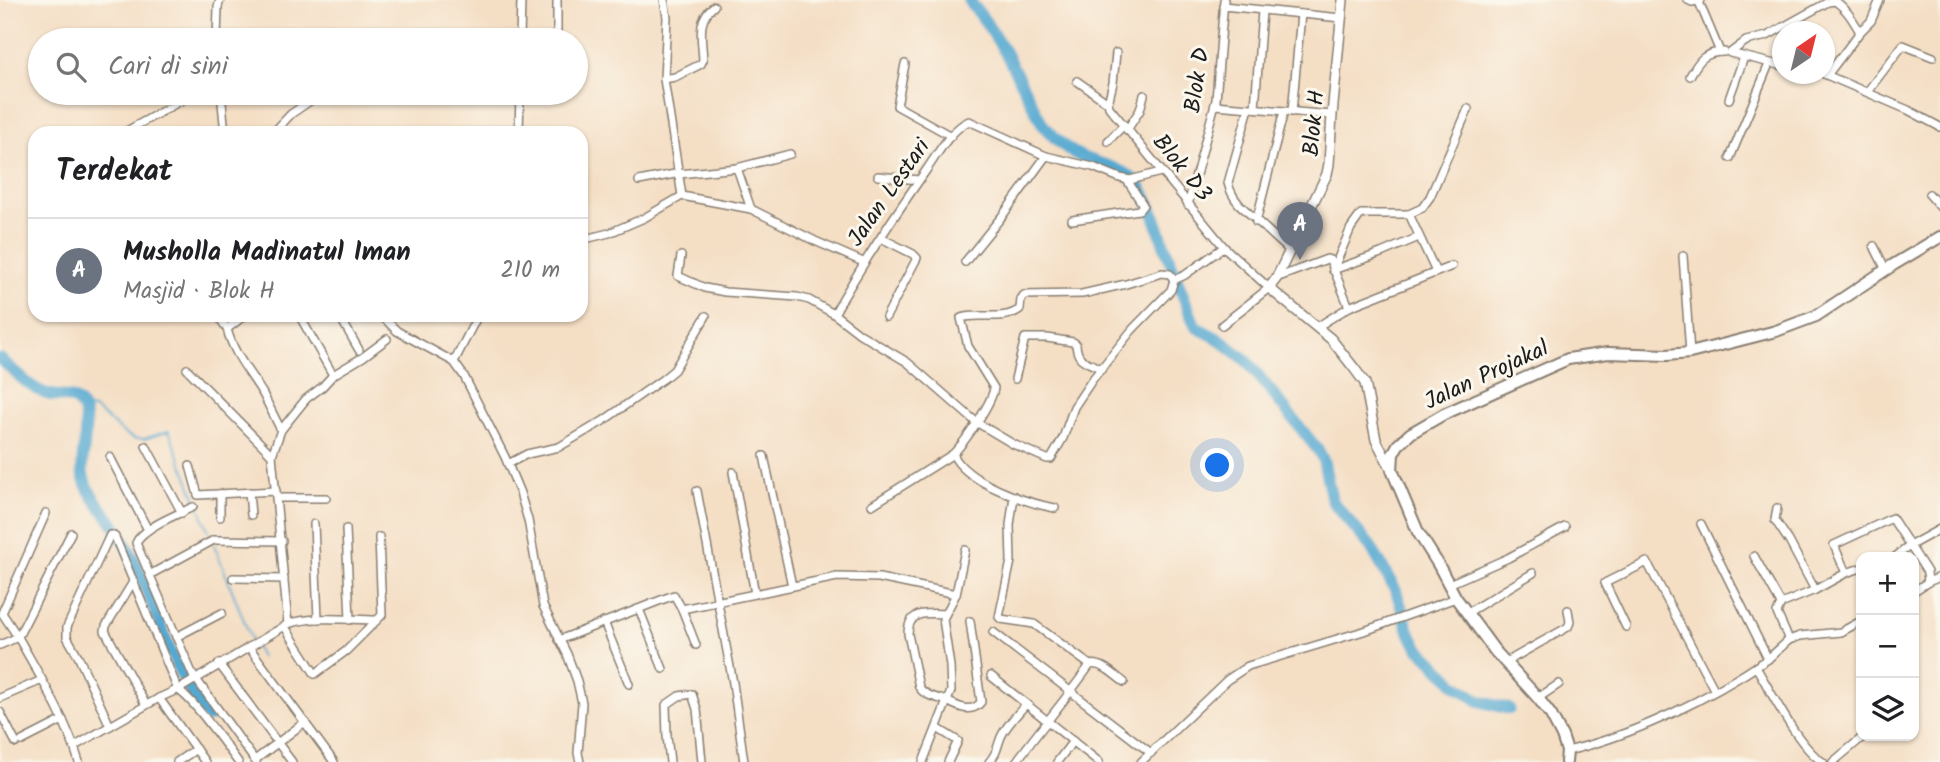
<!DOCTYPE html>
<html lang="id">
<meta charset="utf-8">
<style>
body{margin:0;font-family:Kalam,sans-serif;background:#f6f6f6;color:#202124}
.controls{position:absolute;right:21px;bottom:21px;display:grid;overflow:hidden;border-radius:14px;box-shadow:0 2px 5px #0004}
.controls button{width:63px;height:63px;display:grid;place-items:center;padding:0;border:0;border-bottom:2px solid #e0e0e0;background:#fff;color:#202124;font:35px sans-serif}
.compass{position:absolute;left:1772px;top:21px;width:63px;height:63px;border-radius:50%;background:#fff;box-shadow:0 2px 5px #0004;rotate:35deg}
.you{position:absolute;left:1218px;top:466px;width:24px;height:24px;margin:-18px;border:5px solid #fff;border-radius:50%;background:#1a73e8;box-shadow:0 0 0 10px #1a73e833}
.badge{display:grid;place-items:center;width:46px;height:46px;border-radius:50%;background:#ea580c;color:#fff;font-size:23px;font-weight:700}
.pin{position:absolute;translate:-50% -58px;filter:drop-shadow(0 2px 4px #0008)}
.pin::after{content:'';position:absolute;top:37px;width:24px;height:21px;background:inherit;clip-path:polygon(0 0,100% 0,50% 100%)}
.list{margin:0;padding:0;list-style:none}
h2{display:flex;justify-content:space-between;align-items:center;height:91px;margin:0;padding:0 28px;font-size:30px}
h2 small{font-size:23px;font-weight:400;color:#757577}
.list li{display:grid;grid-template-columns:46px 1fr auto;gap:21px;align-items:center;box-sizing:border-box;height:105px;padding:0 28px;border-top:2px solid #e0e0e0}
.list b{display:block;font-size:26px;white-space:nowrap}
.list p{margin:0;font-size:23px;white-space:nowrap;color:#757577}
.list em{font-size:23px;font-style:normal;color:#757577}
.icon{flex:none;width:38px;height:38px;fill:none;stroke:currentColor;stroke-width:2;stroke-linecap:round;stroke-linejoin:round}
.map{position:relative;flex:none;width:1940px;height:762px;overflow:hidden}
.search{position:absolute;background:#fff;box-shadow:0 2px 5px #0004;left:28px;top:28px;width:560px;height:77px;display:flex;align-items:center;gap:18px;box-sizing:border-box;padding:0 24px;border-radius:38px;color:#757577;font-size:26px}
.panel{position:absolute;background:#fff;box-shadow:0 2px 5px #0004;left:28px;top:126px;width:560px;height:196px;border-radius:21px}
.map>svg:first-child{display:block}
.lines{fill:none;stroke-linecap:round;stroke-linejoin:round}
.stream{stroke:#54a8d0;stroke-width:2}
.river{stroke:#54a8d0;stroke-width:12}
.minor-casing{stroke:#887d70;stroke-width:10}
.tertiary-casing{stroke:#887d70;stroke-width:12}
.primary-casing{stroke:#887d70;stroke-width:14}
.minor{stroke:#fff;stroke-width:7}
.tertiary{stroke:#fff;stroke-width:9}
.primary{stroke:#fff;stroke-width:10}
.labels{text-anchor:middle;stroke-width:6;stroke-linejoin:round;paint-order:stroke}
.street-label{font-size:23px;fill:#1c1c1c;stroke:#fbf7ec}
</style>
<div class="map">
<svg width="1940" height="762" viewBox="0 0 1940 762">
<rect width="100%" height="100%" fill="#fbf7ec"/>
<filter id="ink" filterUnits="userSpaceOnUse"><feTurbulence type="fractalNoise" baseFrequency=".0143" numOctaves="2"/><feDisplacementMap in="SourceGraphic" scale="14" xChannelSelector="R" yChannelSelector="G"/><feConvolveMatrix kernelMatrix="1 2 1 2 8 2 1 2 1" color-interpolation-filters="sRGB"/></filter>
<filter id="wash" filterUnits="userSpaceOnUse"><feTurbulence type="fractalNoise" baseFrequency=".00686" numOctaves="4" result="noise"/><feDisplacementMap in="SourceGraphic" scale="28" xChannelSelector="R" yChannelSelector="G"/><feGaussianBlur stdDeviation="1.57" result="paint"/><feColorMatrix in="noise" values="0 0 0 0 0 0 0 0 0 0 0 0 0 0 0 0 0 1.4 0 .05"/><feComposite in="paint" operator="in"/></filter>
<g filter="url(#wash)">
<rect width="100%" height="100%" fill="#f4dec4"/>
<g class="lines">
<g class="stream">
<path d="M82,406L96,410L125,434L135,439H144L169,431L211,537"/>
<path d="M213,542L252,641"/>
<path d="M255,646L261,657"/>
<path d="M289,695L325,744"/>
</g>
<g class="river">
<path d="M969,0L985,21L1005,52L1043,125C1054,138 1067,151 1084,158C1098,163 1116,167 1129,176C1149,190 1157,225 1165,247C1175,273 1184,301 1196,327L1219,339L1246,360L1318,450L1323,459L1332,501L1371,547L1396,591L1410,634L1419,648L1456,685L1479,701L1509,709"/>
<path d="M0,359C14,370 29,388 47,394C58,398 74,394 81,406C92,424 79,455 83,475C88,496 106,512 117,529C123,540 130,551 135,562C159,615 171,670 208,717"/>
</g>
</g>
</g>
<g filter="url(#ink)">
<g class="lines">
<defs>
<g id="minor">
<path d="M557,0V40"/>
<path d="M664,0L667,17L664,79L682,196"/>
<path d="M1688,0L1692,2L1701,0"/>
<path d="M1699,2L1720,52"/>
<path d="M1223,6L1341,18"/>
<path d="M217,39L283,33"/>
<path d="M217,40L218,7L220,0"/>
<path d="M520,40L521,0"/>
<path d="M1116,53L1113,83L1108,103L1109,107L1224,247L1269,288L1222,325"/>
<path d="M905,64L897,106L951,136"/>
<path d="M1783,66L1730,53L1746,41L1767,36L1828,2L1835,1C1846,8 1853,20 1860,32"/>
<path d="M1824,74L1908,110L1940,127"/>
<path d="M1828,74L1860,32L1871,21L1880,0"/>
<path d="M1690,76C1699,60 1704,52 1724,52"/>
<path d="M664,79L675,77L701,64L703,60C702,39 696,20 714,6"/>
<path d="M1077,81L1108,103"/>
<path d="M1867,92L1903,45L1933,57"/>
<path d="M221,93L225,133"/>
<path d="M1729,99L1744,57"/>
<path d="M1215,105L1332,115"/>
<path d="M1249,108L1228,183C1230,191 1233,197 1239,204L1289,250"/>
<path d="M1255,108L1262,11"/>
<path d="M1292,112L1301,14"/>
<path d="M1127,130L1140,110L1144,95"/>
<path d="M123,133L195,93"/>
<path d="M273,133L291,114L320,94"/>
<path d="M519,133L520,93"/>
<path d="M1108,141L1124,125"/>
<path d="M1730,158L1769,64"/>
<path d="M737,168L790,154"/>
<path d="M1161,172L1130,180L1120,178L1093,167L1046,156L969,121C950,130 939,152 927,169C894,216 862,264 834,314L860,334L907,362L976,422L1013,444L1047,459H1051L1063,438L1074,407L1092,380L1132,330L1171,290L1174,280"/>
<path d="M679,174L737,168L751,209"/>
<path d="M878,176L919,180"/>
<path d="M639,181L680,173"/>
<path d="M1929,194L1940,207"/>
<path d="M1188,205L1216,100L1224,0"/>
<path d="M1409,214L1422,208L1430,197L1468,109"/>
<path d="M1072,220L1139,210L1143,205L1127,180"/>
<path d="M1256,222L1284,111"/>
<path d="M881,238L913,254L917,258L886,317"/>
<path d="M581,240L609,233L644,218L682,196L751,209L815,241L863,262"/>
<path d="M1874,246L1886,270"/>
<path d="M681,256L678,276L705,288L725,292L797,297L809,300L834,314"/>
<path d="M1683,256L1690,353"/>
<path d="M965,262L1003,215L1046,156"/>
<path d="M1333,270L1351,228L1361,214H1409L1436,272"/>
<path d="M1333,270L1381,253L1419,237"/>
<path d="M1276,278L1327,259L1330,260L1349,307"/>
<path d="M218,315L227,329"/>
<path d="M245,315L227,329C233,353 250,373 263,394C269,406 275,418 281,430"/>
<path d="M299,315L333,375"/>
<path d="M339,315L359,350"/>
<path d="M381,315L397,331L454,362L464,376L505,457L520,493L528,520L543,606L567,654L577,681L582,703L578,753L580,762"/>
<path d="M1317,327L1349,307L1452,266"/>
<path d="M454,362L478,315"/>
<path d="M187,369L272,455"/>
<path d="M1015,379L1025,338H1047L1073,342L1076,344C1077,362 1086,361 1102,369"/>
<path d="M146,446L182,513"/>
<path d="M764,456L792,586"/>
<path d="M110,457L148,530"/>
<path d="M508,464L527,454L559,447L603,421L663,379L674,370L706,316"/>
<path d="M190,466L198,495L276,491"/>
<path d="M733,472L755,594"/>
<path d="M697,491L733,683L744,762"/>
<path d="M249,492L251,515"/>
<path d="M220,494V517"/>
<path d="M1014,496L1010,525L1011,561L999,617L1001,619L1034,624L1090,665"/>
<path d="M277,498H326"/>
<path d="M872,505L953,454"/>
<path d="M193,507C178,514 142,528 136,543L195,680"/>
<path d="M1055,508C1027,503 965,482 953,454C965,442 992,403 994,388L968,346L961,318C979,312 1003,322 1020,309L1021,299L1024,295L1082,294L1126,284L1162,273L1170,274L1174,280L1185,275L1224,247"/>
<path d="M1777,508L1775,520L1789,541L1815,590"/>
<path d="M314,524L318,619"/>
<path d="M346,529L350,620"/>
<path d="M71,533L18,637C40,677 66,718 79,762"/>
<path d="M214,540L282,541"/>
<path d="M1754,556L1781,604"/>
<path d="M1895,557L1911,545L1940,529"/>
<path d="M1861,568L1846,573L1815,590L1781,604L1777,613L1789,640L1800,636L1841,632L1861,621"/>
<path d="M1846,573L1834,545L1892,518L1927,572L1928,582L1914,591"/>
<path d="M151,574L212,541"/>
<path d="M233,578L284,579"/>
<path d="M133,582L106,626L105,631L146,705"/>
<path d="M1928,582L1940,577"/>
<path d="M1449,584L1508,558L1565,527"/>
<path d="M956,594L965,550"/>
<path d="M639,609L663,669"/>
<path d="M682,609L837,577L879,578L956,594L943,619L950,666L951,691L947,701C958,707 972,714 981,702L970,621"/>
<path d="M1467,613L1533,573"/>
<path d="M604,622L629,684"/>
<path d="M288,624L272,455L281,430L306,399L322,387L333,375L363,357L387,339"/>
<path d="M285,627L315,674L346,651L377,620"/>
<path d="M1626,627L1605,583L1647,562L1715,691"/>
<path d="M993,632L1151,753"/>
<path d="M176,637L222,613"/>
<path d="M559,640L674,595L682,609L696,645"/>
<path d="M0,645L18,637L2,613L46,513"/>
<path d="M249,647L334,762"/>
<path d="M1768,659L1789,640"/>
<path d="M1506,662L1568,627L1570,622L1568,610"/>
<path d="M219,664L292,762"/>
<path d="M1756,667C1772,693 1798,747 1823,762"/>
<path d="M991,676L1099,762"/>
<path d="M196,679L256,762"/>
<path d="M0,698L42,680"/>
<path d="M159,698L205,762"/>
<path d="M1538,698L1559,684"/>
<path d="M0,712L16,743"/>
<path d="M110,726L78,656L67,637V627L110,535H112L115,537L178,690C193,698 226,746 238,762"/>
<path d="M937,728L958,741L948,762"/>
<path d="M22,741L63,720"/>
<path d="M75,746L159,698L181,688L288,624C316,615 348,620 377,620L382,615L379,537"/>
<path d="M1567,751C1635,735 1710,698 1768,659L1701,524"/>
<path d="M255,760L305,722"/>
<path d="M177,762L196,749"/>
<path d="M670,762L667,736L666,705L679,696L692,694L697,709L702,762"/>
<path d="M923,762L947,701C938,698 924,696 919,687L908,634C908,610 927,613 945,614"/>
<path d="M989,762C997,754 997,747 1001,737C1006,725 1018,714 1026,704"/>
<path d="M1016,762C1040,729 1067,698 1090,665C1102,662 1114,675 1124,682"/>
<path d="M1057,762L1073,741"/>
<path d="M1141,762L1227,680L1248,666L1367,630L1456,598"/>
<path d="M1833,762L1864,736"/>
</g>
<path id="tertiary" d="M1343,0L1332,115L1329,164L1327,174L1276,279L1269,288L1331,339L1354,368L1365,383L1376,440L1392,470"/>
<path id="primary" d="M1566,762L1567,751L1562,736L1551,715L1538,698L1495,651L1456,598L1438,564L1418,532L1392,470L1393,454L1398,445L1411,433L1444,414L1568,359L1608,353L1667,355L1690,353L1776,331L1816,316L1893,265L1940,237"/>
</defs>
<use href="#minor" class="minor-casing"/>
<use href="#tertiary" class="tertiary-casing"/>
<use href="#primary" class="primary-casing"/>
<use href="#minor" class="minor"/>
<use href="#tertiary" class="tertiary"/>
<use href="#primary" class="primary"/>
</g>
</g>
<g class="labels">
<g class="street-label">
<text transform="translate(1196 80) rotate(-82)" y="8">Blok D</text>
<text transform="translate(1313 123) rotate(-85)" y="8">Blok H</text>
<text transform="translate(1183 167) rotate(51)" y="8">Blok D3</text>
<text transform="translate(888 192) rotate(-55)" y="8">Jalan Lestari</text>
<text transform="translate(1486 374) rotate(-25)" y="8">Jalan Projakal</text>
</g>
</g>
</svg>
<div class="controls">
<button>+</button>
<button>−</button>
<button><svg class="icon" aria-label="layers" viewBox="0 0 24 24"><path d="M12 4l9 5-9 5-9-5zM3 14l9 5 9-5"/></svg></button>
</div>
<svg class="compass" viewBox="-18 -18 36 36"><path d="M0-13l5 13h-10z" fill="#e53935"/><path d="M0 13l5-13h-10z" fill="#757577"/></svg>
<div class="you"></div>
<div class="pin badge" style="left:1300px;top:260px;background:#6b7280">A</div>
<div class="search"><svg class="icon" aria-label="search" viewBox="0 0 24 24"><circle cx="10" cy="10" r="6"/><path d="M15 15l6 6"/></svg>Cari di sini</div>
<section class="panel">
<h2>Terdekat<small></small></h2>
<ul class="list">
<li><span class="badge" style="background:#6b7280">A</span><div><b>Musholla Madinatul Iman</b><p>Masjid · Blok H</p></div><em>210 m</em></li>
</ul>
</section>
</div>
